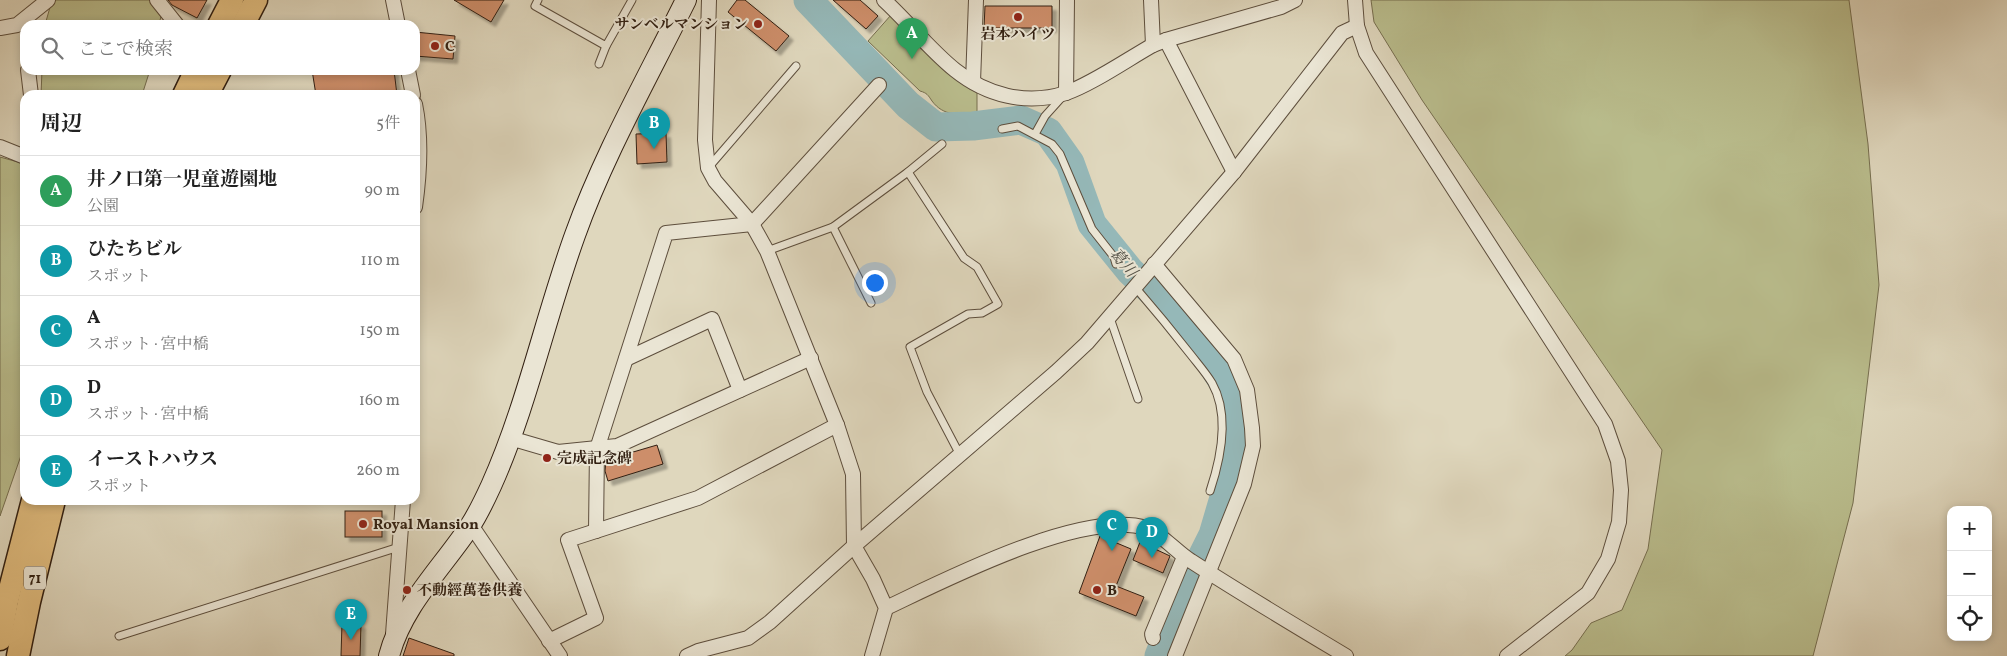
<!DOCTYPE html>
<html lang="ja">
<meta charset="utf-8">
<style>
body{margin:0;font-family:Vollkorn,"Noto Serif JP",serif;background:#f6f6f6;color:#222}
.controls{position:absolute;right:15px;bottom:15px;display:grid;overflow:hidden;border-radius:10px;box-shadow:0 2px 8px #0003}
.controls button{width:45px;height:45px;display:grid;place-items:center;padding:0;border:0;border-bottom:1px solid #e0e0e0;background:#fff;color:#222;font:25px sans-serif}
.you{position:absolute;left:874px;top:282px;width:18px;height:18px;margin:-12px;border:4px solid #fff;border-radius:50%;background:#1a73e8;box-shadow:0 0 0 8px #1a73e833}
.badge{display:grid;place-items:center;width:32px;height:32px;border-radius:50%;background:#8f2418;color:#fff;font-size:16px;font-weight:700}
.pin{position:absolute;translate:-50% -41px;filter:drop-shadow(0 1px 2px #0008)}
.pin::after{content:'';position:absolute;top:26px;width:18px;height:15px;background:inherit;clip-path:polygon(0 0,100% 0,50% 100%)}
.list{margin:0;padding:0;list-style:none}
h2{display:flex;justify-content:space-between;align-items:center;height:65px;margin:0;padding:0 20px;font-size:21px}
h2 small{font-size:16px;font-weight:400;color:#767676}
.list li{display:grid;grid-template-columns:32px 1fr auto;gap:15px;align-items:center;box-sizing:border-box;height:70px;padding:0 20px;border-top:1px solid #e0e0e0}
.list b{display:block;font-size:19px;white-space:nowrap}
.list p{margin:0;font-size:16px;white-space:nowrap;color:#767676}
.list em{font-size:16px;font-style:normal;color:#767676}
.icon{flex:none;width:28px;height:28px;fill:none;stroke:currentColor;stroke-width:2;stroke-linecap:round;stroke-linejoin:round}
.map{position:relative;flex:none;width:2007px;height:656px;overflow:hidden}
.search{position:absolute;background:#fff;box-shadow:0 2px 8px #0003;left:20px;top:20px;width:400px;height:55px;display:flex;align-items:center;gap:12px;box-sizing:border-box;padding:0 18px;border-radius:15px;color:#767676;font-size:19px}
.panel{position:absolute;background:#fff;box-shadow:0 2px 8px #0003;left:20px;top:90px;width:400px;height:415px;border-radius:15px}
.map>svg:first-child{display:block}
.green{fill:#b9bc8c;stroke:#766e4f}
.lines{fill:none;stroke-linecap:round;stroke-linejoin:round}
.river{stroke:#95b8b8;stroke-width:29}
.building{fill:#cd8e6a;stroke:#322012;filter:url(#shadow)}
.lane-casing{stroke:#5d4e3d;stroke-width:9}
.street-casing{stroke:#5d4e3d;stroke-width:16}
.secondary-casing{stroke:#322012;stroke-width:22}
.primary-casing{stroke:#322012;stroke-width:25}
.lane{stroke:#eae5d4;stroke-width:7}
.street{stroke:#eae5d4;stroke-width:14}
.secondary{stroke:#eae5d4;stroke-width:20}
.primary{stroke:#e0bc7e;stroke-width:22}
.poi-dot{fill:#8f2418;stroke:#eae5d4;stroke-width:2}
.labels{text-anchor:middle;stroke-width:4;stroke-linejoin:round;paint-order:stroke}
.shield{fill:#eae5d4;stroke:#695b4c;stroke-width:1}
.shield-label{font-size:14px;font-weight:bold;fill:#322012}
.poi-label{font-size:15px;font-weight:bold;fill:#322012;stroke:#eae5d4;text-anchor:start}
.water-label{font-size:16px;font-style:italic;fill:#504e44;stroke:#eae5d4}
</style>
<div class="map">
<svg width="2007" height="656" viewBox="0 0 2007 656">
<defs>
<filter id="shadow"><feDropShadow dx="4.5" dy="4.5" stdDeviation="1" flood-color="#0004"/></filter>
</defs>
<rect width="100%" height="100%" fill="#dfd7bd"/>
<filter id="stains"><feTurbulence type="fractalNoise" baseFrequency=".004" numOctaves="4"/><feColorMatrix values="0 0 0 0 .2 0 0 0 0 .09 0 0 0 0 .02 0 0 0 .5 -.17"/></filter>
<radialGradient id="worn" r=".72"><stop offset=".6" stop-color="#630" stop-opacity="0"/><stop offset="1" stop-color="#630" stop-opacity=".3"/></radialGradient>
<g class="green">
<path d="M52,0H157L161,16L159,25H45Z"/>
<path d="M1371,0H1849L1868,144L1879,285L1853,503L1813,656H1565L1572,650L1591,623L1622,610L1648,549L1662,450L1422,100L1374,22Z"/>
<path d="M891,15L977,90V112C960,116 943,116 932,101C928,95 927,93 920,91L868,41Z"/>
<path d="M42,70H150L142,95H41Z"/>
<path d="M0,157L25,164V444L0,516Z"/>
</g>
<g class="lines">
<path class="river" d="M808,0L908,105L936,127L973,126L1021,120L1048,132L1070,163L1092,224L1130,271L1164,303L1206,355L1228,390L1236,419V440L1228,484L1213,535L1186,589L1159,656"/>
</g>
<g class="building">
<path d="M168,0H207L197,18L172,5Z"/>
<path d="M454,0H504L491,22Z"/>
<path d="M737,0H745L789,36L776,51L728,12Z"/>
<path d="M833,0H860L878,16L866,29Z"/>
<path d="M985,6H1052V28H984Z"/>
<path d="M415,32L455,36L453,59L415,56Z"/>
<path d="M312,70H394L397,95H316Z"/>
<path d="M666,133L667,162L637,164L636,134Z"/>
<path d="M657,445L663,464L608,481L605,471L606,460Z"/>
<rect x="345" y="511" width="37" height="26"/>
<path d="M1100,536L1131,549L1116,586L1144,597L1136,616L1079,593Z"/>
<path d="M1140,542L1170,556L1163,573L1133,560Z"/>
<path d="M342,623L361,624L360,656H341Z"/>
<path d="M409,638L454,654V656H403Z"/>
</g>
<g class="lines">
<defs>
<g id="lane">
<path d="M538,0L535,6L606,46L632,0"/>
<path d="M599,64L606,46"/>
<path d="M1002,129L1018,126L1052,144L1060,154L1092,229L1114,257L1116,264"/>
<path d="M1035,134L1045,116L1063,96"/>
<path d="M708,168L796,66"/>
<path d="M908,172L964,258L977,267L998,304L982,313L968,314L910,347L927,392L960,455"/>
<path d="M833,227L871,303"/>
<path d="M767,251L833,227L908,172L942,144"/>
<path d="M1135,287C1154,309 1173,332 1191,355C1198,364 1206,373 1212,383C1230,415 1221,458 1210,491"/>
<path d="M1110,318L1138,399"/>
<path d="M119,636L399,547"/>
</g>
<g id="street">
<path d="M157,0L177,25"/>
<path d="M393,0L398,25"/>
<path d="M709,0L705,140L708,168L715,181L752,224L767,251L837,425L853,474L854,546L873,579L886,608L872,656"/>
<path d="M884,0C908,22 930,50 955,70C986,95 1026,106 1066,93C1092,84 1128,59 1153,45L1166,40L1281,7L1295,0"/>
<path d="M1151,0L1153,45"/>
<path d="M1355,0L1357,26L1366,53L1605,424L1618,461L1621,490L1619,522L1608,559L1588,593L1507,656"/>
<path d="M0,28L17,25L48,0"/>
<path d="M1166,40L1234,172"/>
<path d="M28,70L31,95"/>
<path d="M408,70L413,95"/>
<path d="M973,82L976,0"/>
<path d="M1066,93L1067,0"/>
<path d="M415,104C422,138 420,172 415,207"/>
<path d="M0,147L25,157"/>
<path d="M1154,264L1234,359L1247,390L1252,428L1253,446L1244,484L1175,656"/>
<path d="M626,359L712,319L740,390"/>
<path d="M510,438L558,452L617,446L811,358"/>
<path d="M471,525L560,656"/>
<path d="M596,531L597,449L666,233L752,224L879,85"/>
<path d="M886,608C945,580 1083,509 1146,528C1158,531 1179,554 1191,561C1242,594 1294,625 1346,656"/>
<path d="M393,634L403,500"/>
<path d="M1153,638L1152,634L1184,557"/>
<path d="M549,641L596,618L568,540L698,498L837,425"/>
<path d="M687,656L698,651L748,638L770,622L854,546L1056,372L1087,343L1234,172L1342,33L1357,26"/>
</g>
<path id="secondary" d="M389,656C402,606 442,568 470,526C478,514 485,499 491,486C527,406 545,318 575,235C604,154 648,77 686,0"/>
<g id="primary">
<path d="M219,25L232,0"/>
<path d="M243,25L256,0"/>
<path d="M184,95L196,70"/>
<path d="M207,95L220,70"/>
<path d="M0,639L7,601L33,500"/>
<path d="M18,656L29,602L54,500"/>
</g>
</defs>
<use href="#lane" class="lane-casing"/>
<use href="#street" class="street-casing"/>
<use href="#secondary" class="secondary-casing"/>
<use href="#primary" class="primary-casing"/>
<use href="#lane" class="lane"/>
<use href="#street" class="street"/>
<use href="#secondary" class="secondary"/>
<use href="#primary" class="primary"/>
</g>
<g class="poi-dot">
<circle cx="1018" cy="17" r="5"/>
<circle cx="758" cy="24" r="5"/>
<circle cx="435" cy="46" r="5"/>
<circle cx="547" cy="458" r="5"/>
<circle cx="363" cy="524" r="5"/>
<circle cx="407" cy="590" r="5"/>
<circle cx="1097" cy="590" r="5"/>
</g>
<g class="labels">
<rect class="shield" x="24" y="566.5" width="22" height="23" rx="4"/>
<g class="shield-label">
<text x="35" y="583">71</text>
</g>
<g class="poi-label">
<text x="748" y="29" text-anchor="end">サンベルマンション</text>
<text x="1018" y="39" text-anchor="middle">岩本ハイツ</text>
<text x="445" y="51">C</text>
<text x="557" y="463">完成記念碑</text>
<text x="373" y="529">Royal Mansion</text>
<text x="417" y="595">不動經萬巻供養</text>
<text x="1107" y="595">B</text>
</g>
<g class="water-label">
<text transform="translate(1124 262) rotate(49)" y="6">葛川</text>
</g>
</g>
<rect width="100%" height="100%" filter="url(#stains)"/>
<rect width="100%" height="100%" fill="url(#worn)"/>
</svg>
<div class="controls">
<button>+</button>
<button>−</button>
<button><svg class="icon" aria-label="locate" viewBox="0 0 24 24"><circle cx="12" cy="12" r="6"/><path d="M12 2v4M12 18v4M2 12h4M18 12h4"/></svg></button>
</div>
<div class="you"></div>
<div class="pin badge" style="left:912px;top:59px;background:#2e9e5b">A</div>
<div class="pin badge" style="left:654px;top:149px;background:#0f9aa8">B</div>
<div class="pin badge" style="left:1112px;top:551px;background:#0f9aa8">C</div>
<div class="pin badge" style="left:1152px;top:558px;background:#0f9aa8">D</div>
<div class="pin badge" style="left:351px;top:640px;background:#0f9aa8">E</div>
<div class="search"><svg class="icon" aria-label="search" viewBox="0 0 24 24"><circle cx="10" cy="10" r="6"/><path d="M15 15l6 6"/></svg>ここで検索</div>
<section class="panel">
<h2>周辺<small>5件</small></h2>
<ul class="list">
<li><span class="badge" style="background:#2e9e5b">A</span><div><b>井ノ口第一児童遊園地</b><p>公園</p></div><em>90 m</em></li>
<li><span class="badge" style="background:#0f9aa8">B</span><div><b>ひたちビル</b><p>スポット</p></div><em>110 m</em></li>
<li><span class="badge" style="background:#0f9aa8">C</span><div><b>A</b><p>スポット · 宮中橋</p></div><em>150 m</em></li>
<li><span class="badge" style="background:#0f9aa8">D</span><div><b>D</b><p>スポット · 宮中橋</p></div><em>160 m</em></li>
<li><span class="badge" style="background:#0f9aa8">E</span><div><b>イーストハウス</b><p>スポット</p></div><em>260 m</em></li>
</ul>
</section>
</div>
